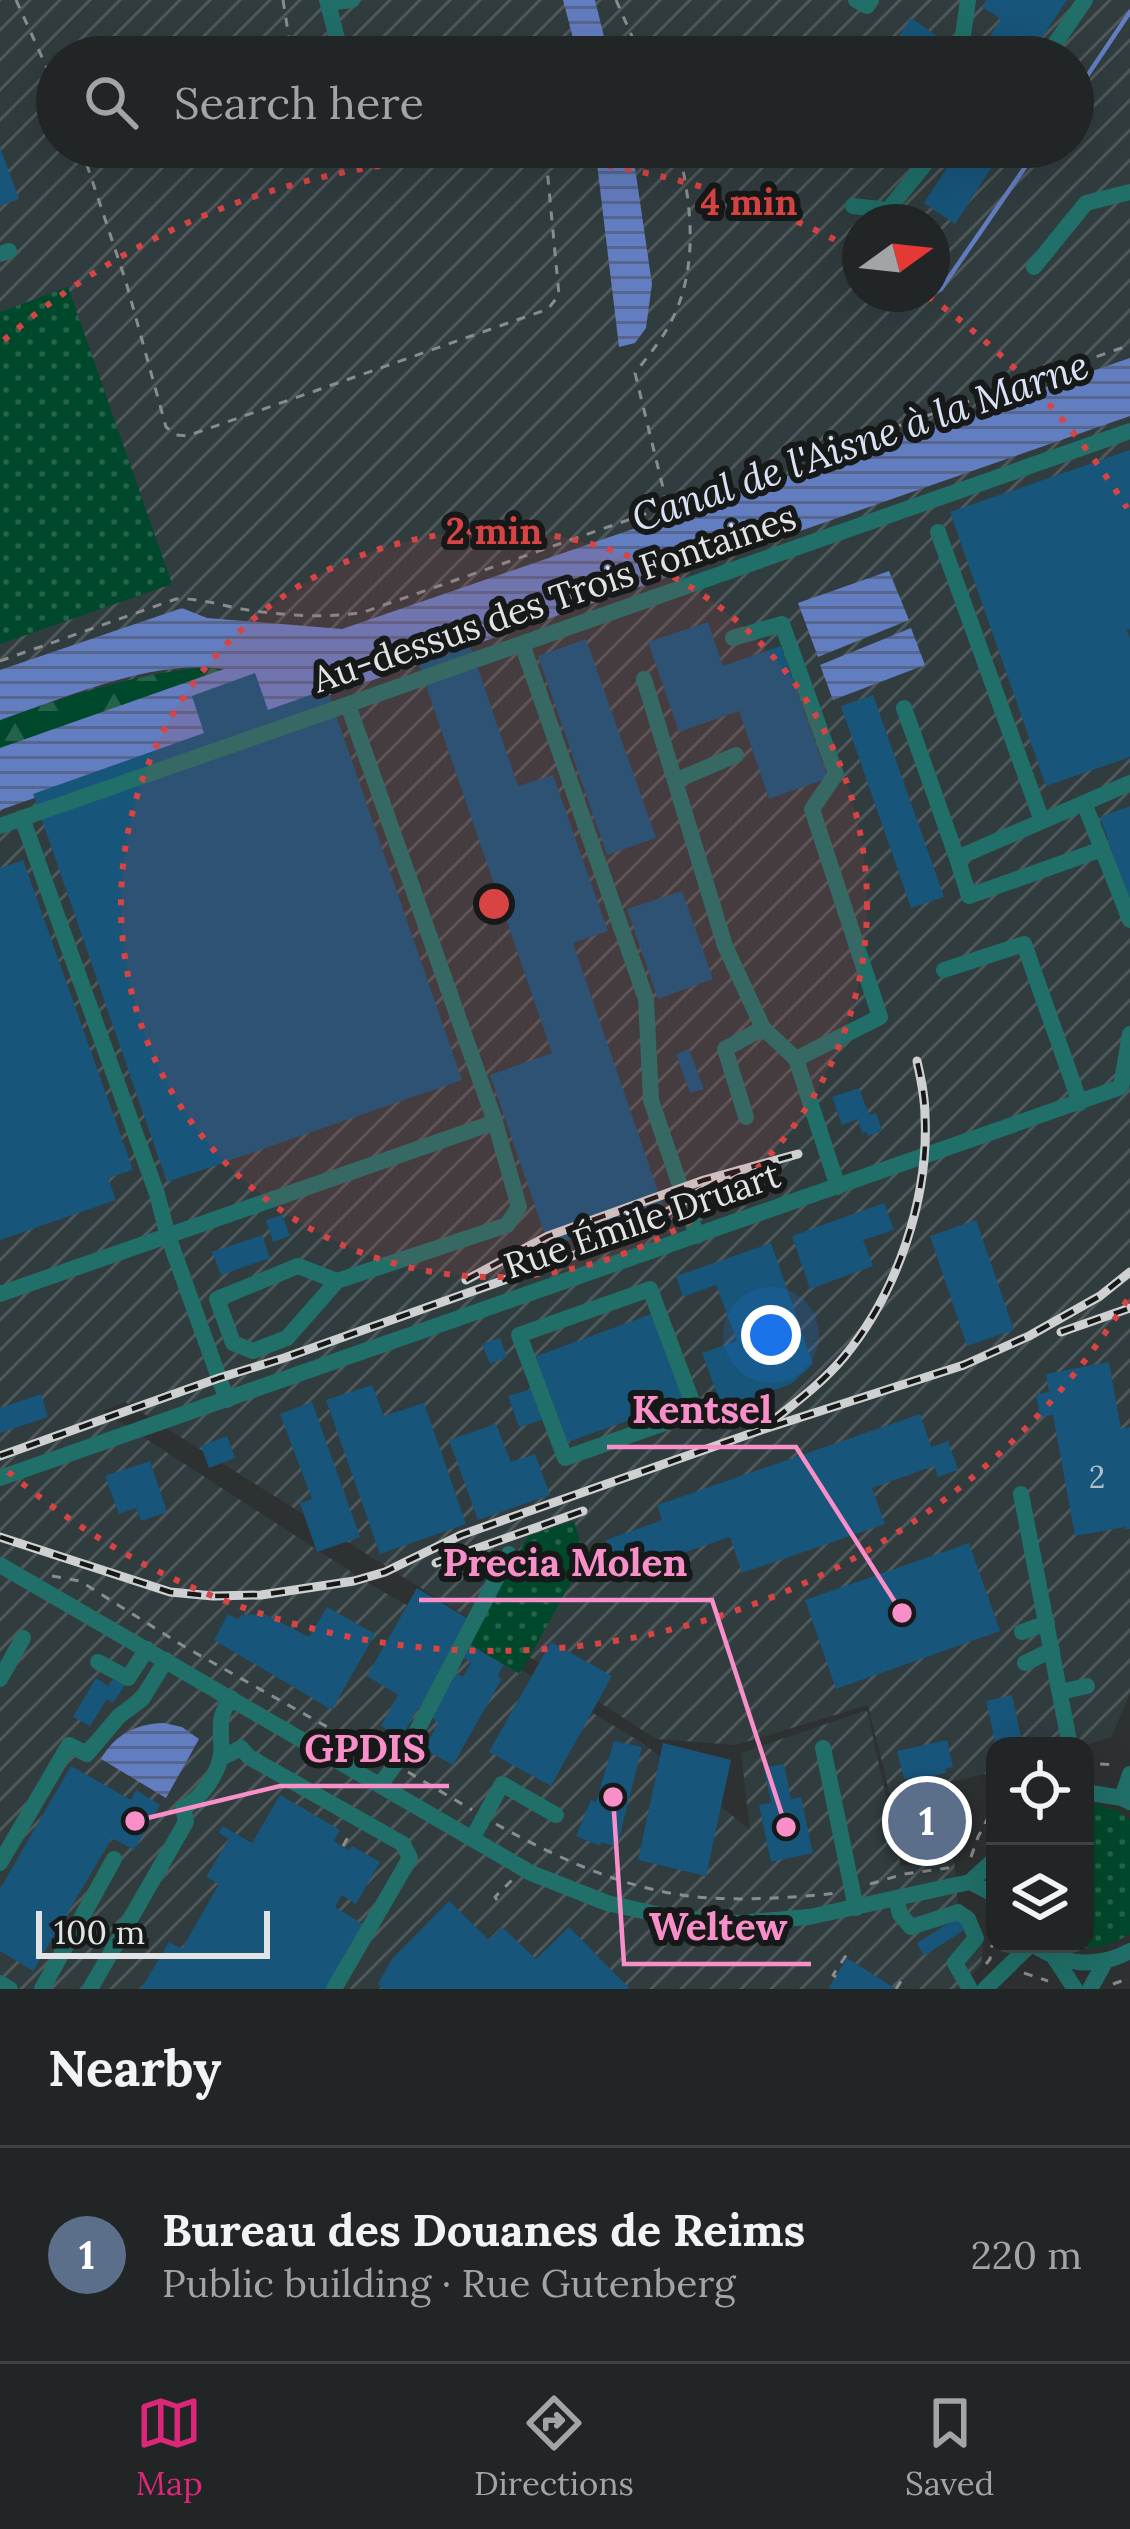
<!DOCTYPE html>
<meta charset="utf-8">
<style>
body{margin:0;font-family:Lora,serif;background:#2e3132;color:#f1f3f6}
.controls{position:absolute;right:36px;bottom:36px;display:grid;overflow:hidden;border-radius:24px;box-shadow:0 12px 48px #0002}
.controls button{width:108px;height:108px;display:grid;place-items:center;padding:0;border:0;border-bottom:3px solid #3f4243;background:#222526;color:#f1f3f6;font:60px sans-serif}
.compass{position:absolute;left:842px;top:204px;width:108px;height:108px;border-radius:50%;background:#222526;box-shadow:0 12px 48px #0002;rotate:75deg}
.scale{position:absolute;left:36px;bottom:30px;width:234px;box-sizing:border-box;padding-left:12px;border:6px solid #e1e3e4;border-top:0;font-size:33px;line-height:42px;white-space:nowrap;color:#e1e3e4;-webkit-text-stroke:9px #171919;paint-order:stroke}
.you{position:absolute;left:771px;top:1335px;width:42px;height:42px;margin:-30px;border:9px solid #fff;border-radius:50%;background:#1a73e8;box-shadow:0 0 0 18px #1a73e833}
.badge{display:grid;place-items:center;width:78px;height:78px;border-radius:50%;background:#db2777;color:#fff;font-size:39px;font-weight:700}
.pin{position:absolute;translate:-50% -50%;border:6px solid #fff;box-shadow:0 3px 12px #0006}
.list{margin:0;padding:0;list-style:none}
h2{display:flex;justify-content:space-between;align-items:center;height:156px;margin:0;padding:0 48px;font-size:51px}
h2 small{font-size:39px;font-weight:400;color:#a2a5a7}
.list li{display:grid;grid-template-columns:78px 1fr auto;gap:36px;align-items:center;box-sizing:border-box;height:216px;padding:0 48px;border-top:3px solid #3f4243}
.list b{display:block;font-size:45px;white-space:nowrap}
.list p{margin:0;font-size:39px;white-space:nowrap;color:#a2a5a7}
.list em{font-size:39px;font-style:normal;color:#a2a5a7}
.icon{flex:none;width:66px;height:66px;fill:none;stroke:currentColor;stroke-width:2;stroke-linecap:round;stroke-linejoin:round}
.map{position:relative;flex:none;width:1130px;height:1989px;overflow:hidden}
.search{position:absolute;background:#222526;box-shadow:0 12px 48px #0002;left:36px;right:36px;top:36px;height:132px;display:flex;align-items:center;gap:30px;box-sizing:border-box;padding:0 42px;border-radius:66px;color:#a2a5a7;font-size:45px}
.sheet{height:372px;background:#222526}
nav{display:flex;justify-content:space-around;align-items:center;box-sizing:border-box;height:168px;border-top:3px solid #3f4243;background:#222526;font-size:33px;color:#a2a5a7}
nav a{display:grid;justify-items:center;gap:6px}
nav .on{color:#db2777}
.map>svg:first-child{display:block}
.industrial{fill:url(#industrial-furrows);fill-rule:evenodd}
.grass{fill:url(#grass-dots)}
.forest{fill:url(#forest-firs)}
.water{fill:url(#water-rules)}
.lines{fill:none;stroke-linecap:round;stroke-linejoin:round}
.stream{stroke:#627dc0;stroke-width:4.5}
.building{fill:#17557a}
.path{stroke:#898c8d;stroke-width:3;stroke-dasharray:9 9;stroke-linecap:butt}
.minor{stroke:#206f68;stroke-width:16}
.rail-casing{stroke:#ced0d1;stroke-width:9}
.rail{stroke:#171919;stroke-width:4.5;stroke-dasharray:14;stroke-linecap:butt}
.ring{fill:none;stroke:#d84444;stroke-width:6;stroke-dasharray:6 12}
.labels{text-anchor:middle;stroke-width:12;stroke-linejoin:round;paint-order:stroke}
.number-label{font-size:30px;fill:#aec0ca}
.street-label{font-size:36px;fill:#e1e3e4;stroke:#171919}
.water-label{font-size:39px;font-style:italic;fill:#dae2f5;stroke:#171919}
.centre{fill:#d84444;stroke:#171919;stroke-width:6}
.ring-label{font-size:36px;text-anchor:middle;font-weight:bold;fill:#d84444;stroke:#171919;stroke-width:12;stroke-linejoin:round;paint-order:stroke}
.leader{fill:none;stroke:#f98fc9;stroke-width:4.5}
.callout-dot{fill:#f98fc9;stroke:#171919;stroke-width:4.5}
.callout-label{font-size:39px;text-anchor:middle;font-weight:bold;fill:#f98fc9;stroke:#171919;stroke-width:12;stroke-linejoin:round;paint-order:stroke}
</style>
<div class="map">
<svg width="1130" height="1989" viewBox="0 0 1130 1989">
<defs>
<pattern id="industrial-furrows" width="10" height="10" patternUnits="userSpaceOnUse" patternTransform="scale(3)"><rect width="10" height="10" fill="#313c3f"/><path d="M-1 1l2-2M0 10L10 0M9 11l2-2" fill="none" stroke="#4f585b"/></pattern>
<pattern id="grass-dots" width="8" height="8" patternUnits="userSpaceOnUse" patternTransform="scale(3)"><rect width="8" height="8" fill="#00482c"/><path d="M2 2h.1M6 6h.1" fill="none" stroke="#25624a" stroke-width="1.8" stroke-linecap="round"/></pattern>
<pattern id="forest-firs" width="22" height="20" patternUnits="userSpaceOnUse" patternTransform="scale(3)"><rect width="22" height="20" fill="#00482c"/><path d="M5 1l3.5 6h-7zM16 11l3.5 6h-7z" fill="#25624a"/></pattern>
<pattern id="water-rules" width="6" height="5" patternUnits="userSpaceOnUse" patternTransform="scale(3)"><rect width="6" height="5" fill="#627dc0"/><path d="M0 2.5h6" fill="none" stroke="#56668e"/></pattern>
</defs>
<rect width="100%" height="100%" fill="#2e3132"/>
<path class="industrial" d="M0,0H1130V1694L1111,1737L1083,1746H995V1772L890,1795L868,1705L736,1745L656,1739L505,1641L125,1402L103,1411L373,1586L510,1663L644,1744L750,1830L741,1753L867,1710L901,1866L954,1858L958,1907L971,1917L983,1946L981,1965L958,1989H0ZM57,57H1073V147H57ZM860,222H932V294H860Z"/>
<g class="grass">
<path d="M68,287L172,584L0,644V312Z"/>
<path d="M574,1521L585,1557L520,1674L469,1644L528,1536Z"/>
<path d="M1095,1804L1118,1811L1130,1820V1934C1106,1948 1087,1952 1060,1944H1085V1805Z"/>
</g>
<path class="forest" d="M197,668L228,669L0,748V720C69,696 124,677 197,668Z"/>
<g class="water">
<path d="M563,0H595L609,57H578Z"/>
<path d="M595,147H632L652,284L646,328L635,343L619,347Z"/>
<path d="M1130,358V416L0,810V748L224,669C152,659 68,697 0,720V670L182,608L207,618L342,629Z"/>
<path d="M889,571L909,620L818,657L798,603Z"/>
<path d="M911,628L925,665L833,700L820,665Z"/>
<path d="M164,1723L182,1727L199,1739L166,1798L101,1759C115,1734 136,1724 164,1723Z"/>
</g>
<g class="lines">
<g class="stream">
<path d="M1073,97L1130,12"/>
<path d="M918,301L941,289L1039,147"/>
</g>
</g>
<g class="building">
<path d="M986,0H1067L1029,57H976L1001,19L982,7Z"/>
<path d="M911,18L948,44L939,57H885Z"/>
<path d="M0,147L19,199L0,206Z"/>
<path d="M961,147H968L993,165L955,224L924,203Z"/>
<path d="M1130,450V629L1127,630L1130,639V757L1046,786L950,512Z"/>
<path d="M708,622L723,666L781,646L828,778L769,799L739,711L679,732L648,642Z"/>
<path d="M464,627L518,786L553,775L608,931L573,943L663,1206L549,1247L490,1075L552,1053L412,645Z"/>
<path d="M586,639L656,838L607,855L538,656Z"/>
<path d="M255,673L268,710L327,689L462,1080L167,1182L33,794L204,733L192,696Z"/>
<path d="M873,695L944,897L911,908L841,706Z"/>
<path d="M1130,806V900H1129L1100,817Z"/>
<path d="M23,860L133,1170L108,1178L116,1200L0,1240V868Z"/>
<path d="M682,891L713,979L658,999L627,909Z"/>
<path d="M689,1049L704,1089L690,1093L676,1054Z"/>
<path d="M859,1088L869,1115L876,1113L882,1131L868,1136L867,1132L862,1133L858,1119L842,1125L832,1097Z"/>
<path d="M884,1203L894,1230L863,1240L873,1266L810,1289L792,1236Z"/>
<path d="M282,1215L290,1236L273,1242L266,1220Z"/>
<path d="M976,1220L1014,1330L967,1346L930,1236Z"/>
<path d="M262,1235L270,1258L221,1275L212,1252Z"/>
<path d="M771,1243L813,1364L791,1384L757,1396L761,1406L726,1418L702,1353L737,1341L716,1285L683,1297L676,1276Z"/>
<path d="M654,1313L686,1400L565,1443L534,1357Z"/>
<path d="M500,1338L507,1357L490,1364L482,1344Z"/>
<path d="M1109,1362L1121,1429L1130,1427V1529H1125V1527L1075,1536L1053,1415L1040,1417L1036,1394L1049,1392L1046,1374Z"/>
<path d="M372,1385L384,1416L424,1403L466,1524L380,1554L326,1400Z"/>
<path d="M532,1389L542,1420L519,1427L508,1396Z"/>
<path d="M41,1394L48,1417L0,1433V1408Z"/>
<path d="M312,1402L360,1537L317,1552L300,1503L312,1499L280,1414Z"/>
<path d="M920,1414L931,1447L948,1441L958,1470L938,1477L934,1466L872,1488L885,1524L742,1573L730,1537L618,1575L606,1540L662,1520L657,1505Z"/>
<path d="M496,1424L511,1462L535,1454L550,1495L478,1520L449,1440Z"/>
<path d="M227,1436L235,1458L209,1468L201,1446Z"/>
<path d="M150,1461L167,1512L141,1521L136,1508L119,1514L105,1476Z"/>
<path d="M969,1543L1000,1631L836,1689L805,1600Z"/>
<path d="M417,1588L467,1618L423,1711L418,1708L401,1738L381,1726L398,1695L367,1676Z"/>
<path d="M327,1607L375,1634L332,1710L214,1640L228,1614L239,1620L241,1615L264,1614L309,1637Z"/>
<path d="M551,1642L612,1676L551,1786L489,1752Z"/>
<path d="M469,1644L504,1665L498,1675L501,1680L453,1765L424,1749L438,1723L431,1716L457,1673L463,1677L471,1663L462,1656Z"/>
<path d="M96,1678L108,1686L113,1679L125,1685L113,1703L107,1699L90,1726L73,1717Z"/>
<path d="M1012,1695L1023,1746H996L986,1701Z"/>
<path d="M947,1740L953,1767L945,1769L946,1773L909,1781V1778L904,1779L897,1751Z"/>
<path d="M614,1741L642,1747L617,1847L601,1842L600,1846L576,1836L591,1800L596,1802Z"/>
<path d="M663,1743L731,1760L706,1876L638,1860Z"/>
<path d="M784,1764L791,1799L801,1797L813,1853L771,1862L759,1805L771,1803L764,1768Z"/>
<path d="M71,1766L131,1800L136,1790L160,1805L134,1850L112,1838L33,1971L0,1951V1889Z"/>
<path d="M280,1795L340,1830L334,1841L349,1850L352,1846L380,1862L356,1904L342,1895L335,1907L364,1925L327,1989H141L169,1942L182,1949L219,1884L206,1877L229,1839L219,1833L222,1826L252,1843Z"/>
<path d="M941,1803L947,1831L914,1837L908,1810Z"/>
<path d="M449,1901L489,1940L502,1927L536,1959L569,1927L630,1989H383L378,1984L392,1959Z"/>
<path d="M960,1916L967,1928L924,1956L917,1943Z"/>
<path d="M847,1958L896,1989H828Z"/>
</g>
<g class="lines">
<g class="path">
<path d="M16,0L57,90"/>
<path d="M283,0L292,57"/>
<path d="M616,0L641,57"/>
<path d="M81,147L126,282L166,427L176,435L187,436L548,309L559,295L545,147"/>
<path d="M299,147L324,152L340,147"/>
<path d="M667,504L635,373C645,360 655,348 664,334C700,277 693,210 678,147"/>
<path d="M0,661L176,599C199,598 220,605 242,609C278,615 328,619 364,612L1130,345"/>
<path d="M52,1576L80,1581L185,1647L379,1756"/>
<path d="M1085,1755L1098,1764L1116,1765"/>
<path d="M408,1772L472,1810"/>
<path d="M496,1824C545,1851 596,1876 651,1889C710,1904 778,1899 838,1893"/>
<path d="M343,1846L351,1832"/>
<path d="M971,1857L978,1837L995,1804"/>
<path d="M870,1884L904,1874L955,1867"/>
<path d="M497,1900L495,1897L512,1880"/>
<path d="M986,1964L990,1959L992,1945"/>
<path d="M1024,1973L1048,1981"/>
<path d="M836,1977L833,1975L851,1948"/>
<path d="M1113,1984L1130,1978"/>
<path d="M896,1989L903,1978"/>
</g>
<g class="minor">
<path d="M327,0L342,57"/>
<path d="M856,0L867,6L871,0"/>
<path d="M328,3L352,0"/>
<path d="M960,57L968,0"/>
<path d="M1046,57L1085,0"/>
<path d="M853,206L888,210L925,164L933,147"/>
<path d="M0,254L9,251"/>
<path d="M1034,267L1086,203L1130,192"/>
<path d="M938,532L1042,821"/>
<path d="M733,638L782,624L836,774L812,809L880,1017L796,1059L838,1187"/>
<path d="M522,644L646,999L651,1100L697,1236"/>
<path d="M644,679L725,946L763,1028L796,1059"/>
<path d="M904,708L957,858L1130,783"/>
<path d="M675,781L736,755"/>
<path d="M1084,803L1130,920"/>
<path d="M22,818L157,1194L168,1236L227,1400"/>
<path d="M0,826L1130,431"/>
<path d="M957,858L969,896L1102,849"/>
<path d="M944,970L1024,944L1080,1103"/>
<path d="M746,1117L725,1049L763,1028"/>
<path d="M337,1281L298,1266L217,1299L233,1343L253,1351L287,1338L337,1281L507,1225L519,1207L495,1122L348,705"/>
<path d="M650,1289L696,1412L565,1458L519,1335Z"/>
<path d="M0,1294L495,1122"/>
<path d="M0,1478L1121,1087L1130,1034"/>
<path d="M1021,1494L1070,1746"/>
<path d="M0,1565L531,1873L607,1903L674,1918L739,1923L809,1917L970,1882L995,1859"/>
<path d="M1022,1632L1047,1623"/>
<path d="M98,1662L128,1678L147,1649"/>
<path d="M1025,1663L1052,1650"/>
<path d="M0,1679L23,1638"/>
<path d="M1060,1692L1087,1686"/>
<path d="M823,1748L856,1908"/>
<path d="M221,1758L241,1748L249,1757L403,1844L410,1858L334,1989"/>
<path d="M994,1764L995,1765"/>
<path d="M380,1785L409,1746L509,1554"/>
<path d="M1085,1792L1122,1798L1130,1802"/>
<path d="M1122,1798L1130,1774"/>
<path d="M472,1839L502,1784L556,1815"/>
<path d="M0,1863L69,1745L87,1754L119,1716L142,1699L166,1660"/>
<path d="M970,1882L995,1895"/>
<path d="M896,1898L900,1914L911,1927L958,1912L968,1919L976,1938L955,1963L970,1989"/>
<path d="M1032,1944C1063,1965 1096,1969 1130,1951"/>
<path d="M1054,1957L1075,1989"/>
<path d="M0,1983L10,1989"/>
<path d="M42,1989L114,1859"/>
<path d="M90,1989L186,1822L183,1808C200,1800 219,1773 221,1754C223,1728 215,1722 231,1698"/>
<path d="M985,1989L1031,1944"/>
<path d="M1090,1989L1105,1962"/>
</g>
<defs>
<g id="rail">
<path d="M466,1280L548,1236L704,1180L798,1154"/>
<path d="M1061,1332L1130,1308"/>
<path d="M775,1419C799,1400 824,1381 844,1357C897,1293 929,1199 925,1116C925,1097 921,1079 917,1061"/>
<path d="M0,1456L219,1378L284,1358L620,1239C661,1218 698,1190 740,1170"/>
<path d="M0,1537L170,1592L213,1596L261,1595L354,1581L385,1572L461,1535L761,1430L964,1365L1029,1336L1100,1296L1130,1272"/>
<path d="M436,1563L583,1511"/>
</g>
</defs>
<use href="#rail" class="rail-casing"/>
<use href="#rail" class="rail"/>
</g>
<circle cx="494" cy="904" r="373" fill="#d84444" fill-opacity=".12"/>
<g class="ring">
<circle cx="494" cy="904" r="373"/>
<path d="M1127 1300A747 747 0 0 1 4 1468M4 340A747 747 0 0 1 856 251M928 296A747 747 0 0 1 1127 508"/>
</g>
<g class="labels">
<g class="number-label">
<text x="1097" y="1488">2</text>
</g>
<g class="street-label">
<text transform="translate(554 598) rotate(-19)" y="13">Au-dessus des Trois Fontaines</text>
<text transform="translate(642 1220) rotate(-19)" y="13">Rue Émile Druart</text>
</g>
<g class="water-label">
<text transform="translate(860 441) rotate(-19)" y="14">Canal de l'Aisne à la Marne</text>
</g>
</g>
<circle cx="494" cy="904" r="18" class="centre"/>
<g class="ring-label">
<text x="749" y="215">4 min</text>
<text x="494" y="544">2 min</text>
</g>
<path class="leader" d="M902 1613L796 1447H607M786 1827L712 1600H419M135 1821L280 1786H449M613 1797L624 1964H811"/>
<g class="callout-dot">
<circle cx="902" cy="1613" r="12"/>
<circle cx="786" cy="1827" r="12"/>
<circle cx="135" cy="1821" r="12"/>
<circle cx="613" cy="1797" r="12"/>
</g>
<g class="callout-label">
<text x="702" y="1423">Kentsel</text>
<text x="565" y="1576">Precia Molen</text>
<text x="365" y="1762">GPDIS</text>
<text x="718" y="1940">Weltew</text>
</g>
</svg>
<div class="controls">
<button><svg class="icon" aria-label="locate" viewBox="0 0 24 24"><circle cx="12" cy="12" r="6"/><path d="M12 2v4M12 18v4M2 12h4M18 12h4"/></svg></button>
<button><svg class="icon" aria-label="layers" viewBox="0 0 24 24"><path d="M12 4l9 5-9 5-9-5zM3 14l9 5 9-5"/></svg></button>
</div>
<svg class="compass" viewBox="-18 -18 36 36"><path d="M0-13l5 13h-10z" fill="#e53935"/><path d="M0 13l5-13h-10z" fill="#a2a5a7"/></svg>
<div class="scale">100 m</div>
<div class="you"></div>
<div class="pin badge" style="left:927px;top:1821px;background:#5c6f8a">1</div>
<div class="search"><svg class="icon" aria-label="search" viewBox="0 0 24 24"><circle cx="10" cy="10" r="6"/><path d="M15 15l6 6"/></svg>Search here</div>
</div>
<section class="sheet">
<h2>Nearby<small></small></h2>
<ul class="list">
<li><span class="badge" style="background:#5c6f8a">1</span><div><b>Bureau des Douanes de Reims</b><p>Public building · Rue Gutenberg</p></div><em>220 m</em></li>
</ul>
</section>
<nav>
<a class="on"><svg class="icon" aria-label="map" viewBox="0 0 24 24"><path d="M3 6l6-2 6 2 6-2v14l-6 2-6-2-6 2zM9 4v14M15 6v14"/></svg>Map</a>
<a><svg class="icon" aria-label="directions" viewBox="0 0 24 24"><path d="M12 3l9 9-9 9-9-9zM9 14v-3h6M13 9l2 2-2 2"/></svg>Directions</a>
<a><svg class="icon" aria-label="saved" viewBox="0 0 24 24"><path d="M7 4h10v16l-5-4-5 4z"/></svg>Saved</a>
</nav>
